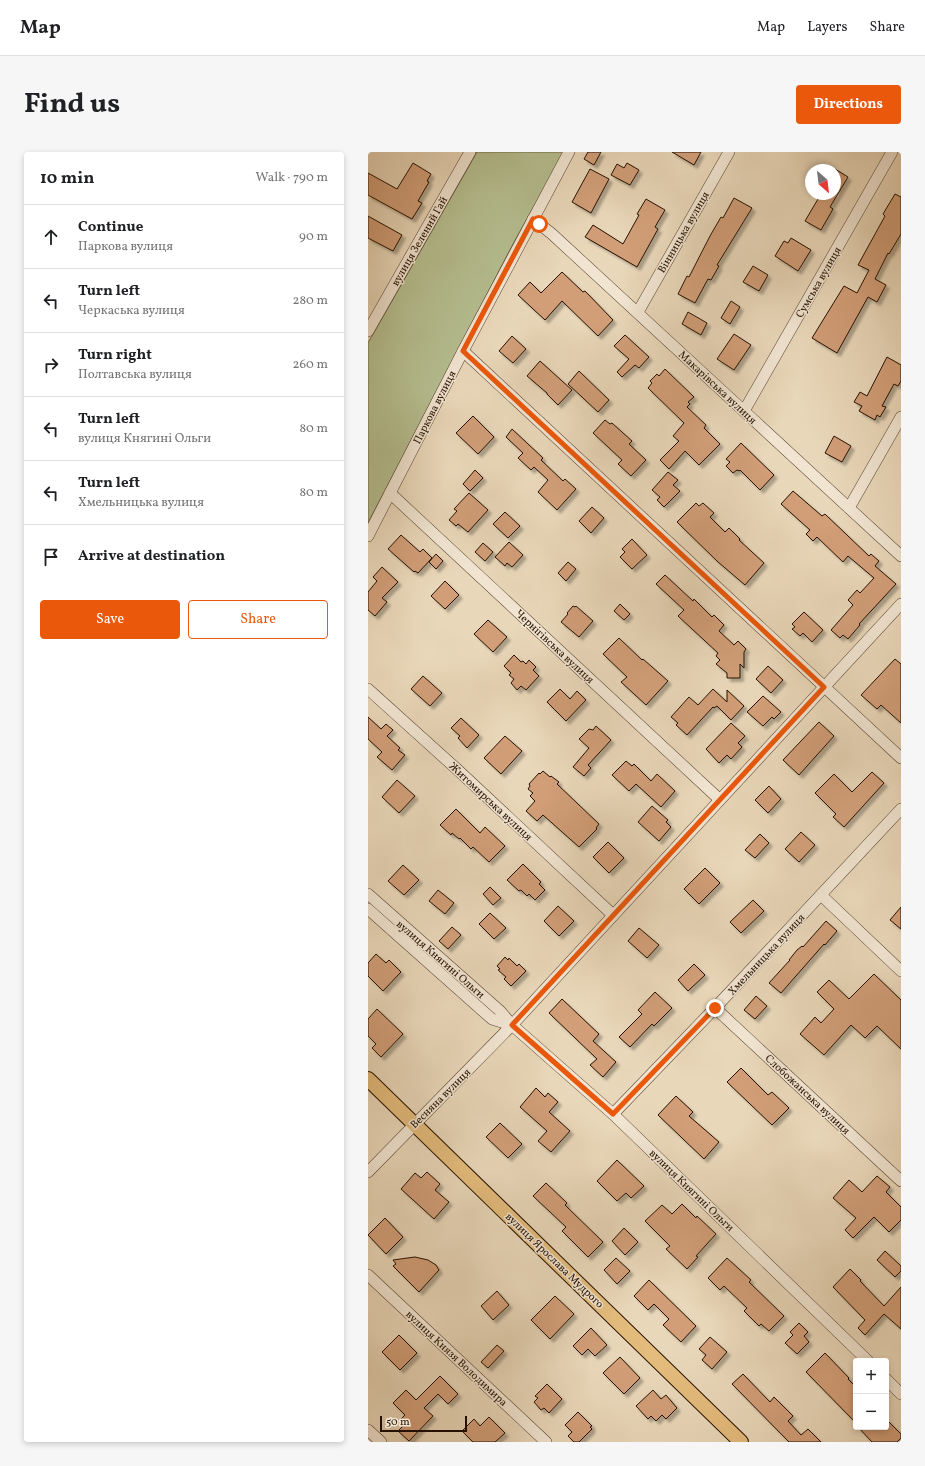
<!DOCTYPE html>
<meta charset="utf-8">
<style>
body{margin:0;font-family:Vollkorn,serif;background:#f6f6f6;color:#202124}
.controls{position:absolute;right:12px;bottom:12px;display:grid;overflow:hidden;border-radius:4px;box-shadow:0 2px 6px #0003}
.controls button{width:36px;height:36px;display:grid;place-items:center;padding:0;border:0;border-bottom:1px solid #e0e0e0;background:#fff;color:#202124;font:20px sans-serif}
.compass{position:absolute;left:437px;top:12px;width:36px;height:36px;border-radius:50%;background:#fff;box-shadow:0 2px 6px #0003;rotate:152deg}
.scale{position:absolute;left:12px;bottom:10px;width:87px;box-sizing:border-box;padding-left:4px;border:2px solid #261100;border-top:0;font-size:11px;line-height:14px;white-space:nowrap;color:#261100;-webkit-text-stroke:3px #f1e5d2;paint-order:stroke}
.stop{position:absolute;width:12px;height:12px;margin:-9px;border:3px solid #ea580c;border-radius:50%;background:#fff}
.stop.end{background:#ea580c;border-color:#fff;box-shadow:0 1px 4px #0008}
.list{margin:0;padding:0;list-style:none}
h2{display:flex;justify-content:space-between;align-items:center;height:52px;margin:0;padding:0 16px;font-size:17px}
h2 small{font-size:13px;font-weight:400;color:#757577}
.list li{display:grid;grid-template-columns:26px 1fr auto;gap:12px;align-items:center;box-sizing:border-box;height:64px;padding:0 16px;border-top:1px solid #e0e0e0}
.list b{display:block;font-size:15px;white-space:nowrap}
.list p{margin:0;font-size:13px;white-space:nowrap;color:#757577}
.list em{font-size:13px;font-style:normal;color:#757577}
.actions{display:flex;gap:8px;padding:12px 16px}
.actions a{flex:1;padding:9px 0;border:1px solid #ea580c;border-radius:4px;text-align:center;font-size:14px;color:#ea580c}
.actions .main{background:#ea580c;color:#fff}
.icon{flex:none;width:22px;height:22px;fill:none;stroke:currentColor;stroke-width:2;stroke-linecap:round;stroke-linejoin:round}
.map{position:relative;flex:none;width:533px;height:1290px;overflow:hidden;border-radius:4px}
header{display:flex;align-items:center;gap:24px;box-sizing:border-box;height:56px;padding:0 20px;background:#fff;border-bottom:1px solid #e0e0e0}
header strong{font-size:19px}
nav{display:flex;gap:22px;margin-inline-start:auto;font-size:14px}
.intro{display:flex;align-items:center;justify-content:space-between;box-sizing:border-box;height:96px;padding:0 24px}
h1{margin:0;font-size:28px}
.button{padding:10px 18px;border-radius:4px;background:#ea580c;color:#fff;font-size:14px;font-weight:700}
main{display:flex;gap:24px;padding:0 24px}
aside{flex:1;background:#fff;border-radius:4px;box-shadow:0 2px 6px #0003}
.map>svg:first-child{display:block}
.green{fill:#b5be90;stroke:#6e6848}
.building{fill:#d19e78;stroke:#261100;filter:url(#shadow)}
.lines{fill:none;stroke-linecap:round;stroke-linejoin:round}
.minor-casing{stroke:#57422e;stroke-width:12}
.major-casing{stroke:#261100;stroke-width:16}
.minor{stroke:#f1e5d2;stroke-width:11}
.major{stroke:#e4bc7c;stroke-width:14}
.route{stroke:#ea580c;stroke-width:5}
.labels{text-anchor:middle;stroke-width:3;stroke-linejoin:round;paint-order:stroke}
.street-label{font-size:11px;fill:#261100;stroke:#f1e5d2}
</style>
<header>
<strong>Map</strong>
<nav><a>Map</a><a>Layers</a><a>Share</a></nav>
</header>
<div class="intro"><h1>Find us</h1><a class="button">Directions</a></div>
<main>
<aside>
<h2>10 min<small>Walk · 790 m</small></h2>
<ul class="list">
<li><svg class="icon" aria-label="ahead" viewBox="0 0 24 24"><path d="M12 20V5M6 11l6-6 6 6"/></svg><div><b>Continue</b><p>Паркова вулиця</p></div><em>90 m</em></li>
<li><svg class="icon" aria-label="left" viewBox="0 0 24 24"><path d="M17 20v-9H6M10 6l-5 5 5 5"/></svg><div><b>Turn left</b><p>Черкаська вулиця</p></div><em>280 m</em></li>
<li><svg class="icon" aria-label="right" viewBox="0 0 24 24"><path d="M7 20v-9h11M14 6l5 5-5 5"/></svg><div><b>Turn right</b><p>Полтавська вулиця</p></div><em>260 m</em></li>
<li><svg class="icon" aria-label="left" viewBox="0 0 24 24"><path d="M17 20v-9H6M10 6l-5 5 5 5"/></svg><div><b>Turn left</b><p>вулиця Княгині Ольги</p></div><em>80 m</em></li>
<li><svg class="icon" aria-label="left" viewBox="0 0 24 24"><path d="M17 20v-9H6M10 6l-5 5 5 5"/></svg><div><b>Turn left</b><p>Хмельницька вулиця</p></div><em>80 m</em></li>
<li><svg class="icon" aria-label="arrive" viewBox="0 0 24 24"><path d="M6 21V4h12l-3 4 3 4H6"/></svg><div><b>Arrive at destination</b></div></li>
</ul>
<div class="actions"><a class="main">Save</a><a>Share</a></div>
</aside>
<div class="map">
<svg width="533" height="1290" viewBox="0 0 533 1290">
<defs>
<filter id="shadow"><feDropShadow dx="3.5" dy="3.5" stdDeviation="1" flood-color="#0004"/></filter>
</defs>
<rect width="100%" height="100%" fill="#e9d7b9"/>
<filter id="stains"><feTurbulence type="fractalNoise" baseFrequency=".005" numOctaves="4"/><feColorMatrix values="0 0 0 0 .2 0 0 0 0 .09 0 0 0 0 .02 0 0 0 .5 -.17"/></filter>
<radialGradient id="worn" r=".72"><stop offset=".6" stop-color="#630" stop-opacity="0"/><stop offset="1" stop-color="#630" stop-opacity=".3"/></radialGradient>
<path class="green" d="M109,0H196L145,92L0,371V191Z"/>
<g class="building">
<path d="M220,0H233L226,13L216,7Z"/>
<path d="M304,0H333L326,13Z"/>
<path d="M45,11L63,22L59,29L61,30L50,49L54,51L44,67L0,43V21L29,37Z"/>
<path d="M259,11L271,18L262,33L243,23L249,12L256,16Z"/>
<path d="M222,17L241,27L223,61L204,50Z"/>
<path d="M467,17L480,25L462,55L465,57L453,78L437,69L453,42H467Z"/>
<path d="M527,42L533,45V82L521,102L520,101L507,127L518,133L509,150L500,145L469,201L444,186L476,134L489,141L501,118L490,113L517,64L515,62Z"/>
<path d="M366,46L384,56L349,113L351,114L343,128L340,127L327,151L310,142L319,124L321,125L342,84L353,65L355,66Z"/>
<path d="M278,47L297,58L287,75L290,77L269,115L217,85L225,73L255,92L271,63L269,62Z"/>
<path d="M0,64L34,83L25,99L0,86Z"/>
<path d="M423,86L443,98L430,119L407,104L416,89L420,91Z"/>
<path d="M385,114L400,123L391,139L375,130Z"/>
<path d="M194,120L215,140L217,139L245,168L230,184L194,149L177,168L150,143L162,130L173,141Z"/>
<path d="M363,149L372,155L362,172L353,166Z"/>
<path d="M320,160L339,171L333,183L314,172Z"/>
<path d="M366,182L383,193L366,218L349,207Z"/>
<path d="M257,183L281,205L271,216L267,213L254,225L249,220L261,207L246,194Z"/>
<path d="M144,184L158,197L145,211L131,199Z"/>
<path d="M519,205L533,213V229L530,234L526,232L514,254L518,255L512,265L509,263L507,268L491,259L494,254L486,250L492,240L499,244Z"/>
<path d="M172,209L204,238L190,253L179,242V241L159,224Z"/>
<path d="M297,217L326,245L320,250L322,252L319,255L338,273L336,276L352,292L331,313L317,299L301,317L292,308L311,289L305,284L316,271L280,236L284,231L282,229L289,222L291,224Z"/>
<path d="M211,219L241,248L230,260L200,232Z"/>
<path d="M105,264L126,285L110,302L88,281Z"/>
<path d="M237,268L242,272L244,271L264,289L261,292L278,308L263,324L250,312L254,308L225,281Z"/>
<path d="M144,277L175,306L173,308L195,329L197,327L208,337L189,358L170,340L180,328L166,315L163,318L150,306L155,301L138,285Z"/>
<path d="M466,284L483,294L474,310L457,301Z"/>
<path d="M373,291L406,323L392,338L372,318L371,319L369,318L365,321L358,314L362,310L358,307Z"/>
<path d="M107,318L115,326L102,339L95,332Z"/>
<path d="M300,320L310,328L305,333L312,339L296,355L289,348L292,345L284,338Z"/>
<path d="M425,339L454,364L457,362L501,404L503,402L511,409L507,414L528,432L491,472L492,473L480,487L475,483L472,486L463,478L485,453L480,448L489,438L492,441L506,426L480,404L475,410L449,385L445,389L438,382L442,378L413,352Z"/>
<path d="M101,341L120,358L100,380L90,372L88,374L81,368L89,359L86,357Z"/>
<path d="M328,351L331,354L335,351L346,361L342,365L357,380L361,376L372,387L371,388L396,411L377,433L350,410L309,370Z"/>
<path d="M224,355L236,366L223,381L211,369Z"/>
<path d="M137,360L152,374L140,386L125,372Z"/>
<path d="M33,383L52,400L55,397L64,406L50,421L47,419L46,420L20,397Z"/>
<path d="M264,387L279,403L264,417L252,405L257,400L254,397Z"/>
<path d="M141,390L155,403L144,415L139,411L137,414L127,405Z"/>
<path d="M115,391L125,400L117,409L107,400Z"/>
<path d="M68,402L75,409L68,417L61,410Z"/>
<path d="M200,410L208,417L198,429L190,421Z"/>
<path d="M14,415L30,430L14,446L19,450L7,464L0,458V440L9,429L5,425Z"/>
<path d="M297,423L325,449L326,447L344,465L346,463L356,473L351,479L366,493L370,489L378,497L376,500V516L372,512V526H359V521L348,512L352,508L348,504L350,501L310,464L316,458L288,432Z"/>
<path d="M77,429L91,443L77,457L63,444Z"/>
<path d="M252,452L262,462L256,468L246,459Z"/>
<path d="M205,454L207,455L208,454L225,469L211,485L193,470L200,462L199,461Z"/>
<path d="M436,460L455,478L444,490L435,481L432,484L424,477L427,475L424,472Z"/>
<path d="M120,468L139,485L125,500L106,482Z"/>
<path d="M251,486L274,508L275,507L300,529L278,553L253,530L259,525L235,502Z"/>
<path d="M146,503L153,510L155,509L158,512L161,508L168,515L165,518L171,524L158,538L153,534L149,538L143,531L146,527L141,523L143,521L136,514Z"/>
<path d="M527,507L533,512V571L513,553L509,557L493,543Z"/>
<path d="M400,514L415,528L403,541L388,527Z"/>
<path d="M55,524L74,541L62,554L43,537Z"/>
<path d="M192,537L202,547L209,539L218,548L198,569L179,550Z"/>
<path d="M345,537L359,550V538L376,554L363,568L349,554L346,556L345,555L319,583L308,573L310,571L303,565L321,545L330,553Z"/>
<path d="M395,544L413,560L406,567L404,565L395,574L379,560Z"/>
<path d="M0,565L13,577L18,572L25,578L19,584L32,596L30,598L37,603L24,618L9,605L14,600L0,587Z"/>
<path d="M93,566L111,583L99,596L90,586L92,584L83,576Z"/>
<path d="M451,570L466,584L431,623L415,608Z"/>
<path d="M363,571L377,584L370,591L374,595L363,607L359,603L351,611L338,597Z"/>
<path d="M228,574L243,588L220,613L223,616L216,624L205,615L221,596L211,587L221,577L225,578Z"/>
<path d="M137,584L154,599L133,622L116,606Z"/>
<path d="M258,609L264,614L266,612L283,629L289,622L307,639L293,655L268,632L261,639L244,623Z"/>
<path d="M175,619L182,625L183,624L191,630L189,632L231,672L228,676L229,677L211,695L175,663L169,669L158,659L167,649L162,644L165,641L160,637L162,634L161,632L171,621L172,622Z"/>
<path d="M504,620L516,631L476,675L465,665L468,662L447,641L466,622L484,640Z"/>
<path d="M29,628L47,644L31,661L14,645Z"/>
<path d="M401,634L413,647L400,661L387,648Z"/>
<path d="M284,654L300,668L298,670L303,675L291,689L270,670Z"/>
<path d="M88,657L112,681L117,675L137,694L121,710L105,695L103,697L92,686L91,687L84,681L83,683L72,673Z"/>
<path d="M433,680L447,693L431,710L417,697Z"/>
<path d="M392,682L401,691L387,706L377,698Z"/>
<path d="M240,690L256,706L241,721L225,705Z"/>
<path d="M155,712L173,730L171,732L177,738L167,748L161,742L159,744L153,738L151,739L139,728Z"/>
<path d="M35,713L51,728L36,743L20,729Z"/>
<path d="M337,716L352,731L331,752L316,737Z"/>
<path d="M122,735L133,746L125,753L115,742Z"/>
<path d="M70,738L86,751L77,762L61,749Z"/>
<path d="M385,748L396,759L373,781L362,770Z"/>
<path d="M190,754L206,769L191,784L176,769Z"/>
<path d="M533,755V777L522,768Z"/>
<path d="M122,761L138,776L126,787L111,772Z"/>
<path d="M458,769L469,779L457,793L456,792L413,841L401,831L422,808H421L429,798L434,794L435,795Z"/>
<path d="M84,775L93,783L80,797L71,789Z"/>
<path d="M271,776L291,793L279,806L260,789Z"/>
<path d="M8,802L18,811L21,808L33,820L15,839L0,824V811Z"/>
<path d="M137,805L140,808L141,806L149,814L151,812L158,819L143,834L136,827L138,825L130,818L132,817L129,814Z"/>
<path d="M326,812L337,823L320,839L310,828Z"/>
<path d="M506,822L533,848V897L509,874L497,886L483,873L456,903L432,882L447,865L453,871L466,857L449,840L461,828L481,847Z"/>
<path d="M287,840L304,856L286,874L284,872L262,895L251,885L274,862L270,858Z"/>
<path d="M388,844L399,854L387,867L376,858Z"/>
<path d="M194,847L231,882L225,889L248,910L235,925L222,913L229,907L181,861Z"/>
<path d="M9,857L35,882L13,905L4,896L8,892L0,884V867Z"/>
<path d="M373,916L400,943L404,940L421,956L404,973L359,930Z"/>
<path d="M168,936L177,945L180,941L190,950L181,960L202,979L183,1000L170,989L179,979L152,955Z"/>
<path d="M308,944L325,960L321,964L351,990L336,1007L290,963Z"/>
<path d="M132,971L154,992L140,1006L118,985Z"/>
<path d="M249,1008L276,1034L263,1046L258,1041L249,1049L229,1029Z"/>
<path d="M59,1020L72,1032L67,1038L81,1050L66,1067L33,1037L47,1021L53,1026Z"/>
<path d="M509,1024L522,1035L518,1040L533,1055V1068L521,1080L506,1065L485,1086L477,1078L488,1066L465,1046L481,1028L494,1040Z"/>
<path d="M178,1031L199,1051L197,1053L235,1090L220,1105L194,1079L198,1075L165,1044Z"/>
<path d="M314,1052L328,1066L329,1064L348,1082L328,1104L330,1105L319,1117L298,1097L302,1094L277,1069L294,1053L304,1062Z"/>
<path d="M17,1066L35,1085L18,1102L0,1083Z"/>
<path d="M256,1076L270,1090L257,1103L244,1089Z"/>
<path d="M517,1099L533,1114V1119L527,1125L509,1108Z"/>
<path d="M47,1105L60,1108L68,1113L71,1118L51,1140L25,1114L28,1112L25,1108Z"/>
<path d="M248,1106L262,1119L249,1132L236,1118Z"/>
<path d="M359,1106L383,1128L381,1130L416,1164L401,1179L393,1172L391,1174L376,1159L379,1156L356,1134L352,1138L340,1126Z"/>
<path d="M482,1117L493,1128L492,1129L516,1154L533,1135V1177L516,1162L497,1183L490,1176L497,1168L465,1135Z"/>
<path d="M281,1128L328,1174L313,1190L295,1173L301,1167L286,1152L280,1158L266,1144Z"/>
<path d="M129,1139L141,1153L125,1168L113,1154Z"/>
<path d="M187,1144L206,1162L182,1187L163,1168Z"/>
<path d="M431,1171L440,1180L436,1184L441,1190L429,1202L417,1191L425,1183L422,1180Z"/>
<path d="M223,1176L239,1193L227,1204L220,1197L214,1203L205,1194Z"/>
<path d="M31,1183L49,1201L32,1218L14,1200Z"/>
<path d="M342,1185L359,1200L344,1217L334,1208L338,1203L331,1197Z"/>
<path d="M129,1193L136,1199L120,1216L113,1210Z"/>
<path d="M457,1201L481,1226L480,1227L488,1235V1271L438,1220Z"/>
<path d="M252,1205L272,1226L256,1242L235,1221Z"/>
<path d="M375,1222L402,1250L406,1245L425,1264L420,1269L433,1283L440,1277L453,1290H421L364,1232Z"/>
<path d="M72,1224L90,1242L80,1252L70,1242L56,1256L65,1264L41,1289L30,1279L36,1273L31,1269L37,1263L25,1251L38,1238L48,1248Z"/>
<path d="M179,1232L194,1247L181,1261L176,1256L173,1258L166,1250L170,1246L167,1244Z"/>
<path d="M285,1238L293,1247L298,1243L309,1256L298,1267L294,1263L288,1269L283,1264L280,1267L268,1254Z"/>
<path d="M210,1260L224,1274L222,1275L224,1277L211,1290H206L200,1284L204,1280L197,1273Z"/>
<path d="M121,1265L137,1281L127,1290H105L94,1279L106,1267L112,1274Z"/>
<path d="M518,1267L533,1282V1286L529,1290H504L490,1275H518Z"/>
</g>
<g class="lines">
<defs>
<g id="minor">
<path d="M165,67L184,82L533,404"/>
<path d="M270,160L361,0"/>
<path d="M0,179L102,0"/>
<path d="M95,199L533,606"/>
<path d="M376,259L524,0"/>
<path d="M22,341L351,647"/>
<path d="M481,356L533,265"/>
<path d="M0,384L95,199L201,0"/>
<path d="M0,537L92,620L245,763"/>
<path d="M0,742L132,859L144,873L245,962L500,1209"/>
<path d="M453,743L533,819"/>
<path d="M0,757L124,867L143,873"/>
<path d="M347,856L533,1029"/>
<path d="M245,962L347,856L533,657"/>
<path d="M0,1020L144,873L533,452"/>
<path d="M0,1123L178,1290"/>
<path d="M518,1227L533,1242"/>
<path d="M0,1278L13,1290"/>
</g>
<path id="major" d="M0,927L373,1290"/>
</defs>
<use href="#minor" class="minor-casing"/>
<use href="#major" class="major-casing"/>
<use href="#minor" class="minor"/>
<use href="#major" class="major"/>
</g>
<g class="lines">
<path class="route" d="M171,72L165,67L95,199L456,535L144,873L245,962L347,856"/>
</g>
<g class="labels">
<g class="street-label">
<text transform="translate(315 80) rotate(-60)" y="4">Вінницька вулиця</text>
<text transform="translate(51 89) rotate(-60)" y="4">вулиця Зелений Гай</text>
<text transform="translate(450 130) rotate(-60)" y="4">Сумська вулиця</text>
<text transform="translate(350 235) rotate(43)" y="4">Макарівська вулиця</text>
<text transform="translate(66 255) rotate(-63)" y="4">Паркова вулиця</text>
<text transform="translate(187 494) rotate(43)" y="4">Чернігівська вулиця</text>
<text transform="translate(123 649) rotate(43)" y="4">Житомирська вулиця</text>
<text transform="translate(398 802) rotate(-47)" y="4">Хмельницька вулиця</text>
<text transform="translate(73 807) rotate(41)" y="4">вулиця Княгині Ольги</text>
<text transform="translate(440 942) rotate(43)" y="4">Слобожанська вулиця</text>
<text transform="translate(72 946) rotate(-45)" y="4">Весняна вулиця</text>
<text transform="translate(324 1038) rotate(44)" y="4">вулиця Княгині Ольги</text>
<text transform="translate(187 1108) rotate(44)" y="4">вулиця Ярослава Мудрого</text>
<text transform="translate(89 1206) rotate(43)" y="4">вулиця Князя Володимира</text>
</g>
</g>
<rect width="100%" height="100%" filter="url(#stains)"/>
<rect width="100%" height="100%" fill="url(#worn)"/>
</svg>
<div class="controls">
<button>+</button>
<button>−</button>
</div>
<svg class="compass" viewBox="-18 -18 36 36"><path d="M0-13l5 13h-10z" fill="#e53935"/><path d="M0 13l5-13h-10z" fill="#757577"/></svg>
<div class="scale">50 m</div>
<div class="stop" style="left:171px;top:72px"></div>
<div class="stop end" style="left:347px;top:856px"></div>
</div>
</main>
